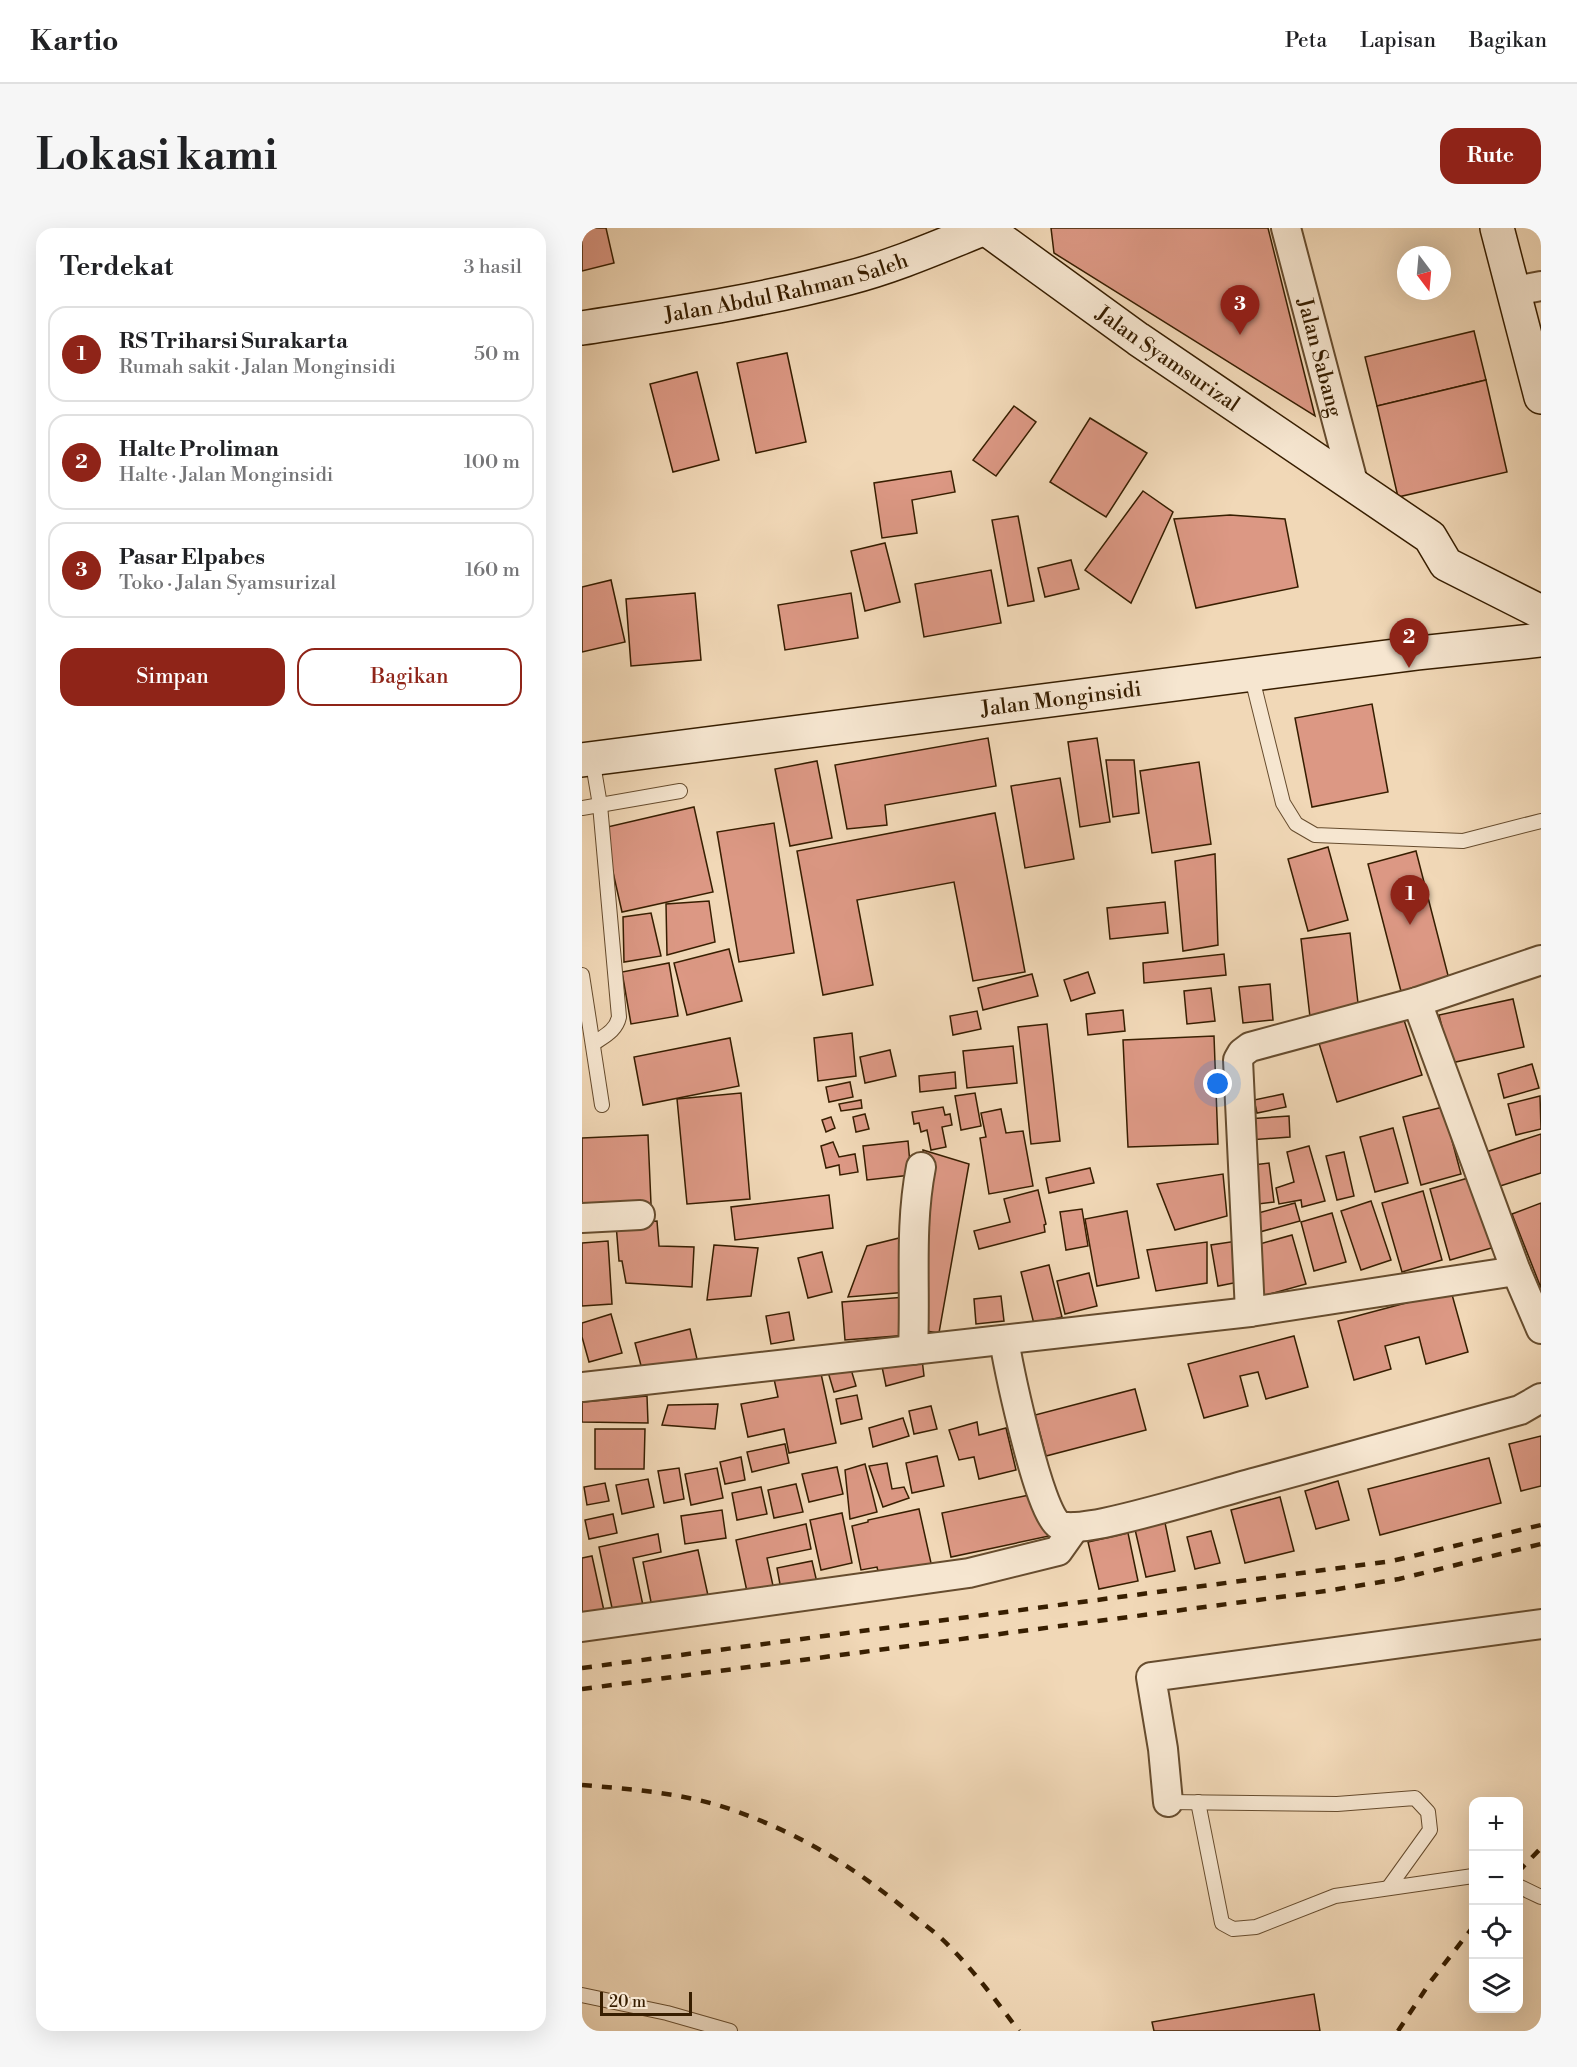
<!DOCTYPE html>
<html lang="id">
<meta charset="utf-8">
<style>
body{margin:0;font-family:"Libre Bodoni",serif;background:#f6f6f6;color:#202124}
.controls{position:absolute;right:18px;bottom:18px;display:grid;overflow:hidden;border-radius:12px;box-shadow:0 6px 24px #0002}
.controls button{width:54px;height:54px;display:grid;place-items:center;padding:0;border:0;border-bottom:2px solid #e0e0e0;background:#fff;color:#202124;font:30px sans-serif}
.compass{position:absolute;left:815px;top:18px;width:54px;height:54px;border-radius:50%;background:#fff;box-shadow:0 6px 24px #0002;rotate:164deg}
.scale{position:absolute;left:18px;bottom:15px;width:92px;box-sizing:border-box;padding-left:6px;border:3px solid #371e00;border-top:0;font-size:16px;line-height:21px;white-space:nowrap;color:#371e00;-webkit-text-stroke:4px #f6e6d0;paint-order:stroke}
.you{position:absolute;left:636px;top:856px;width:21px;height:21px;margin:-15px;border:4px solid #fff;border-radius:50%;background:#1a73e8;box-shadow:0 0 0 9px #1a73e833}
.badge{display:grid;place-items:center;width:39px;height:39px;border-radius:50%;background:#8f2418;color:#fff;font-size:20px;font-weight:700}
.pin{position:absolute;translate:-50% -50px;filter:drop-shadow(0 2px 3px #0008)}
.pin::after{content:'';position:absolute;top:32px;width:21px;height:18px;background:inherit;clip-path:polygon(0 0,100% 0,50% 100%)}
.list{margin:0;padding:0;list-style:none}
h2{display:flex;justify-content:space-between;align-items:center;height:78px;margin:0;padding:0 24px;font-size:26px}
h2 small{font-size:20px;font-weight:400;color:#757577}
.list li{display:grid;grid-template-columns:39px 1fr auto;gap:18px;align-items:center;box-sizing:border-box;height:96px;margin:0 12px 12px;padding:0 12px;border:2px solid #e0e0e0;border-radius:18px}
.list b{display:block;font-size:22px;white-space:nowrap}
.list p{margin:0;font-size:20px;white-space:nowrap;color:#757577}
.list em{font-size:20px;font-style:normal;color:#757577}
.actions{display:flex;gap:12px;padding:18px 24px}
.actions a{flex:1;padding:14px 0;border:2px solid #8f2418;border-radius:18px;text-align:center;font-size:21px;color:#8f2418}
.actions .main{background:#8f2418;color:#fff}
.icon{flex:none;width:33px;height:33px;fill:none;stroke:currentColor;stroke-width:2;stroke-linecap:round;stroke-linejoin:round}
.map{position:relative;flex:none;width:959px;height:1803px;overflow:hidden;border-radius:18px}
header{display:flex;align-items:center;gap:36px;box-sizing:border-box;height:84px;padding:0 30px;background:#fff;border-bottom:2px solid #e0e0e0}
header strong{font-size:28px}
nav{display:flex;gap:33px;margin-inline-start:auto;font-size:21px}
.intro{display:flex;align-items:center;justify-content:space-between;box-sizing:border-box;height:144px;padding:0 36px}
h1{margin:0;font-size:42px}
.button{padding:15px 27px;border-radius:18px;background:#8f2418;color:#fff;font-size:21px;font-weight:700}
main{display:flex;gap:36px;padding:0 36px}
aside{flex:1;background:#fff;border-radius:18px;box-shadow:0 6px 24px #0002}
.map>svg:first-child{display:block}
.building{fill:#dc9884;stroke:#371e00;stroke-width:1.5}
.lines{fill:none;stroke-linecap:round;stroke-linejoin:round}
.lane-casing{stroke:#664c2e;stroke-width:16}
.street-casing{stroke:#664c2e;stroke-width:32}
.secondary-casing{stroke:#371e00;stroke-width:36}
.lane{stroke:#f6e6d0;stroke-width:14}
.street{stroke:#f6e6d0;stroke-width:28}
.secondary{stroke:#f6e6d0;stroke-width:33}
.rail{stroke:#371e00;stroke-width:4.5;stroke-dasharray:10 10;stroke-linecap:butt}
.labels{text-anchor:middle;stroke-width:6;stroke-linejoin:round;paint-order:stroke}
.street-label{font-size:21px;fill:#371e00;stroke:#f6e6d0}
</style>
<header>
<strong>Kartio</strong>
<nav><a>Peta</a><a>Lapisan</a><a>Bagikan</a></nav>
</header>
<div class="intro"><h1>Lokasi kami</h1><a class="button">Rute</a></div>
<main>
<aside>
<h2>Terdekat<small>3 hasil</small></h2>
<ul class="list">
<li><span class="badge">1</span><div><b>RS Triharsi Surakarta</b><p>Rumah sakit · Jalan Monginsidi</p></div><em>50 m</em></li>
<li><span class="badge">2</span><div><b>Halte Proliman</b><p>Halte · Jalan Monginsidi</p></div><em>100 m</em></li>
<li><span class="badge">3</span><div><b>Pasar Elpabes</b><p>Toko · Jalan Syamsurizal</p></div><em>160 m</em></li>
</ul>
<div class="actions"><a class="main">Simpan</a><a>Bagikan</a></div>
</aside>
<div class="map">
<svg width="959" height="1803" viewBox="0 0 959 1803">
<rect width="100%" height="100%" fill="#f1d8b7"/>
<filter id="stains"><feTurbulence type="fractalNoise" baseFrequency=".00333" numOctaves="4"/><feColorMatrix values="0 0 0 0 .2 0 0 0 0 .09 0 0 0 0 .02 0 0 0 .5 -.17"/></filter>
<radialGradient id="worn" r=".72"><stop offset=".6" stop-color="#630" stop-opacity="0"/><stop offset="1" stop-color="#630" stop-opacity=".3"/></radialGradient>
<g class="building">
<path d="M0,0H24L32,35L0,43Z"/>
<path d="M469,0H686L733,188L472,25Z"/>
<path d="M892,103L904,152L795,178L783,129Z"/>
<path d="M205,125L224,214L174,225L155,135Z"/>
<path d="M115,144L137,232L91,244L68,156Z"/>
<path d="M904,152L925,244L816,269L795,178Z"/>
<path d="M432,178L454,194L414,248L391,232Z"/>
<path d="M508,190L565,225L524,289L468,254Z"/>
<path d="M369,243L373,264L330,272L335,305L300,310L292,255Z"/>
<path d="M561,263L591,284L549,375L503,342Z"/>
<path d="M648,287L703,291L716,359L614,380L592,291Z"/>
<path d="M436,288L452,373L426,378L410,292Z"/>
<path d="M303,315L318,374L283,383L269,323Z"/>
<path d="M489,332L497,361L463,369L456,340Z"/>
<path d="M409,342L419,395L342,409L333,356Z"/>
<path d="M29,352L43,414L0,424V359Z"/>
<path d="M113,365L119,432L49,438L44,371Z"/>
<path d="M269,365L276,410L203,422L196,377Z"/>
<path d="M790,476L806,564L730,579L713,490Z"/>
<path d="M406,510L414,558L303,577L305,597L265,601L253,537Z"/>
<path d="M515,510L528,594L498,599L486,514Z"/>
<path d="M524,532H552L557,585L531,589Z"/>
<path d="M235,533L250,610L208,618L193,541Z"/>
<path d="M617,534L629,616L570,625L558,543Z"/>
<path d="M478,550L492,631L443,640L429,558Z"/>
<path d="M112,579L131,664L40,684L21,600Z"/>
<path d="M413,585L443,744L391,753L372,654L275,672L291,757L241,767L215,623Z"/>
<path d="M192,595L212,725L157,734L135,604Z"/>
<path d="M746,619L766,692L726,703L706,631Z"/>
<path d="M834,623L869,759L821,771L786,636Z"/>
<path d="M633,626L636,717L601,723L593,633Z"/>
<path d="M127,673L133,714L85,727L84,676Z"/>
<path d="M583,674L586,705L528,711L525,680Z"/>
<path d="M69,685L79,728L42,734L41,689Z"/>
<path d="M768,705L777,784L728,789L719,711Z"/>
<path d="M147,721L160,773L105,787L92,735Z"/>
<path d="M642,726L644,747L562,755L561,735Z"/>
<path d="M87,735L96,788L49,796L40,744Z"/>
<path d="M506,744L513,765L489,773L482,752Z"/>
<path d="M450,746L456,768L401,782L396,760Z"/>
<path d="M688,756L691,792L661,795L657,759Z"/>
<path d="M629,760L633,793L605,796L602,763Z"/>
<path d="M931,771L942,819L869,835L857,787Z"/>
<path d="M541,782L543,803L506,807L504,786Z"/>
<path d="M395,783L399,801L371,807L368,788Z"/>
<path d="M820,786L840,847L755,874L736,812Z"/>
<path d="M465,796L478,913L449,916L436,799Z"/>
<path d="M270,805L274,848L236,853L232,810Z"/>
<path d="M632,808L636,916L546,919L541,812Z"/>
<path d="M148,810L157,858L61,877L52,829Z"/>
<path d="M431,818L435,855L385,860L381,823Z"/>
<path d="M308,822L314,848L283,855L278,829Z"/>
<path d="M950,836L957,860L922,870L916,846Z"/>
<path d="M373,844L374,860L338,864L337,848Z"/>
<path d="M268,854L271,869L247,874L244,859Z"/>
<path d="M159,865L168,971L105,976L95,871Z"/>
<path d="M393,865L399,898L379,902L373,868Z"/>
<path d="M701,866L704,879L675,885L672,872Z"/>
<path d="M958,868L959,901L934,907L926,876Z"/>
<path d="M279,872L280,880L259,883L257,876Z"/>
<path d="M361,879L363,887L368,886L370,897L360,899L364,919L349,922L345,902L339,904L337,895L332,896L330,884Z"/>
<path d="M861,879L879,946L839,957L821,889Z"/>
<path d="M419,881L424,905L441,903L451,958L407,966L398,910L404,909L399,885Z"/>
<path d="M283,886L287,901L274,904L271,889Z"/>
<path d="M707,888L708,909L667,912L665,891Z"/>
<path d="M249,889L253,900L244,904L240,892Z"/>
<path d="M811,900L826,955L793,964L778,909Z"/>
<path d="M959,906V945L915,959L904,924Z"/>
<path d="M66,907L69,976L0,979V910Z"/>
<path d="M326,913L329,947L285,952L281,918Z"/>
<path d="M251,914L257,929L273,926L276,944L258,947L257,937L244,940L239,918Z"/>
<path d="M727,918L743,973L720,979L719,972L697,976L694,960L712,954L705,924Z"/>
<path d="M341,922L387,936L357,1105L344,1103Z"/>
<path d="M762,924L772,968L755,972L744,928Z"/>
<path d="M687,935L692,974L668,977L663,938Z"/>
<path d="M508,940L512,955L467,965L464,950Z"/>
<path d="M641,946L645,988L593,1002L575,956Z"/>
<path d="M893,948L913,1019L868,1032L848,961Z"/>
<path d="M456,962L464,996L462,997L463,1004L397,1021L392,1003L428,994L422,971Z"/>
<path d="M841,963L860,1032L820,1044L800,975Z"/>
<path d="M247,967L251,1000L153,1012L149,979Z"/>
<path d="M789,973L809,1032L779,1042L759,983Z"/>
<path d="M713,975L718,993L674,1005L669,987Z"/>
<path d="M959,975V1060L930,986Z"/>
<path d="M500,981L506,1018L484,1022L478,984Z"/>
<path d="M545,983L557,1050L515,1058L503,991Z"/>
<path d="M750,985L764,1034L732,1043L719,994Z"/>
<path d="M75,993L77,1018L112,1019L110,1059L44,1055L40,1033H37L34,996Z"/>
<path d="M710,1007L724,1056L681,1068L667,1019Z"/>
<path d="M325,1008L326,1064L266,1069L285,1018Z"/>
<path d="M26,1013L30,1076L0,1078V1015Z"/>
<path d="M655,1013L662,1053L636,1058L629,1017Z"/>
<path d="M625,1014V1055L574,1063L565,1022Z"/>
<path d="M132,1017L176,1020L169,1068L125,1072Z"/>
<path d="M240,1024L250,1064L226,1070L216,1030Z"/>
<path d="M467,1037L480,1089L452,1096L439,1044Z"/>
<path d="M507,1045L515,1078L483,1086L475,1053Z"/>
<path d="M869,1063L886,1124L844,1136L837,1109L803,1118L809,1141L772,1152L756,1093Z"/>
<path d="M419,1068L422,1093L394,1096L392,1071Z"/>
<path d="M324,1069L327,1107L263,1112L260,1074Z"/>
<path d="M207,1084L212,1112L189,1116L184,1088Z"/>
<path d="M29,1086L40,1125L7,1134L0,1109V1095Z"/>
<path d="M108,1101L115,1131L61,1145L53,1115Z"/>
<path d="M712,1108L726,1159L684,1171L676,1144L658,1148L666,1178L622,1190L606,1136Z"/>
<path d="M340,1131L342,1148L304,1158L299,1134Z"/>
<path d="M268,1138L274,1158L252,1164L246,1144Z"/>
<path d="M238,1141L254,1215L207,1225L202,1201L166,1209L159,1176L196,1169L192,1151Z"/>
<path d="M553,1161L564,1202L464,1228L453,1187Z"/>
<path d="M275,1167L280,1191L259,1196L254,1171Z"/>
<path d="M65,1168L66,1195L0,1194V1174Z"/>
<path d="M136,1176L133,1201L80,1197L86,1177Z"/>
<path d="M349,1178L355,1201L332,1206L327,1183Z"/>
<path d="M321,1190L327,1208L291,1219L287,1200Z"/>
<path d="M395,1194L397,1207L424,1200L434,1242L397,1251L392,1229L377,1232L367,1202Z"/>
<path d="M13,1201H63L62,1241H13Z"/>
<path d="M959,1208V1258L939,1263L927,1216Z"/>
<path d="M203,1216L207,1235L170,1244L165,1224Z"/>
<path d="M355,1228L362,1258L330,1265L324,1235Z"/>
<path d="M159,1229L163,1252L143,1256L138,1234Z"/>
<path d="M907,1230L919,1275L798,1307L786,1261Z"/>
<path d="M305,1235L310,1261L322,1259L327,1270L301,1279L287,1238Z"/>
<path d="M283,1236L295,1284L268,1291L263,1242Z"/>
<path d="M255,1239L261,1266L227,1274L220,1246Z"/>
<path d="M97,1240L102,1271L82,1275L76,1243Z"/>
<path d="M135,1240L141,1270L109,1277L103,1246Z"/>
<path d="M66,1251L72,1279L40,1286L34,1257Z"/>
<path d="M756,1253L767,1292L734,1301L723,1263Z"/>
<path d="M23,1255L27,1273L5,1277L2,1259Z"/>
<path d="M214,1256L221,1284L192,1290L186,1262Z"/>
<path d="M179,1259L185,1286L155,1292L150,1265Z"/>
<path d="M457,1265L467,1308L369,1329L360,1285Z"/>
<path d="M698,1269L712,1323L663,1335L649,1282Z"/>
<path d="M337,1281L351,1344L299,1355L295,1339L279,1342L270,1298L286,1294V1292Z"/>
<path d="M140,1282L144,1310L103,1316L99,1288Z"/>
<path d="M260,1285L270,1335L239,1342L228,1292Z"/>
<path d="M31,1286L35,1305L7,1311L3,1292Z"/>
<path d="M582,1290L593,1343L564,1349L552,1297Z"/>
<path d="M224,1296L229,1321L185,1330L193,1367L167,1373L154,1312Z"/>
<path d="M629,1303L638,1335L613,1341L605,1309Z"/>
<path d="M546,1305L556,1353L517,1361L506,1314Z"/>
<path d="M76,1306L79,1324L51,1330L63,1387L33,1394L17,1319Z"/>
<path d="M116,1322L127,1372L71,1384L61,1334Z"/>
<path d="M10,1328L24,1392L0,1396V1330Z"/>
<path d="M230,1333L236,1359L200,1367L195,1340Z"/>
<path d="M732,1766L738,1803H572L570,1794Z"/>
</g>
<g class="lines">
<defs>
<g id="lane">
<path d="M669,446L701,575L714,596L733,607L881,613L959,593"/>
<path d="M10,530L18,577L37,789C34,803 22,808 11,816"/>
<path d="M0,580L98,563"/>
<path d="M0,747L20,877"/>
<path d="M586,1574L755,1576L833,1570L846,1584L848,1602L807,1659"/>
<path d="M616,1574L640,1695L651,1701L674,1699L753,1668L891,1648"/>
<path d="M936,1658L959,1669"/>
<path d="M0,1767L85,1785L148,1803"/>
</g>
<g id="street">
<path id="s1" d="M704,0L772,258"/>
<path d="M932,63L959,58"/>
<path d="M835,774L934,1043"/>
<path d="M0,990L58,987"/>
<path d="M668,1084L656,832L660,825L668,819L835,774L959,732"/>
<path d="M422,1112C427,1141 457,1286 477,1297C485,1302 512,1297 522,1295C573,1284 624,1268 675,1254C763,1230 850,1206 938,1182L959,1170"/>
<path d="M331,1122C334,1061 327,1000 339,939"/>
<path d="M0,1159L668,1084L934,1043L959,1101"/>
<path d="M0,1399L387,1345L476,1323L493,1299"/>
<path d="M586,1574L581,1521L569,1449L959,1396"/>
</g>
<g id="secondary">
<path id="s2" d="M403,0L556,111L848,309L864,336L959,384"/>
<path d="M915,0L959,169"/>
<path id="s3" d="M0,100C89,86 179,73 266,50C313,38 358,18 403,0"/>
<path id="s4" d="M0,532L836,425L959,412"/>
</g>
</defs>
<use href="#lane" class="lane-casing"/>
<use href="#street" class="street-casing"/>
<use href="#secondary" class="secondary-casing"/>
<use href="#lane" class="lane"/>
<use href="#street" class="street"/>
<use href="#secondary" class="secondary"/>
<g class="rail">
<path d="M0,1440L810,1333L959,1297"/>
<path d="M0,1461L744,1363L817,1351L959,1316"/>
<path d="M0,1557C49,1561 101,1565 148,1581C220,1606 275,1641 333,1689C344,1698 357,1707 367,1718C393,1744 415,1774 437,1803"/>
<path d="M936,1644L959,1620"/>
<path d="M816,1803L849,1753L891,1699"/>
</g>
</g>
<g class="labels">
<g class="street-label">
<text dy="7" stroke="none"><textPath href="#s3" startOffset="208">Jalan Abdul Rahman Saleh</textPath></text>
<text dy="7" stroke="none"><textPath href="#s1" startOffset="134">Jalan Sabang</textPath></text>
<text dy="7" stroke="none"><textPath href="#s2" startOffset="225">Jalan Syamsurizal</textPath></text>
<text dy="7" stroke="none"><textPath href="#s4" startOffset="483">Jalan Monginsidi</textPath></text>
</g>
</g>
<rect width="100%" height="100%" filter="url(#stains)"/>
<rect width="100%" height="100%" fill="url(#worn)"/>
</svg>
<div class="controls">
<button>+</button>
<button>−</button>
<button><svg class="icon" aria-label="locate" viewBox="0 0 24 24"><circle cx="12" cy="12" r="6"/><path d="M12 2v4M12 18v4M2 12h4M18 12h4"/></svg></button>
<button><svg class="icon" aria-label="layers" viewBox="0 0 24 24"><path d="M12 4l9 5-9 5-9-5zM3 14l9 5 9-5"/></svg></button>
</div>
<svg class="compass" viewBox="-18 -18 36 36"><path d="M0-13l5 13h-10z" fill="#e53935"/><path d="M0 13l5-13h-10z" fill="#757577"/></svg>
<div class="scale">20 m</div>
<div class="you"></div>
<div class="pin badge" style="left:828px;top:697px">1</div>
<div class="pin badge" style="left:827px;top:440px">2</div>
<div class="pin badge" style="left:658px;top:107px">3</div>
</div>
</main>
